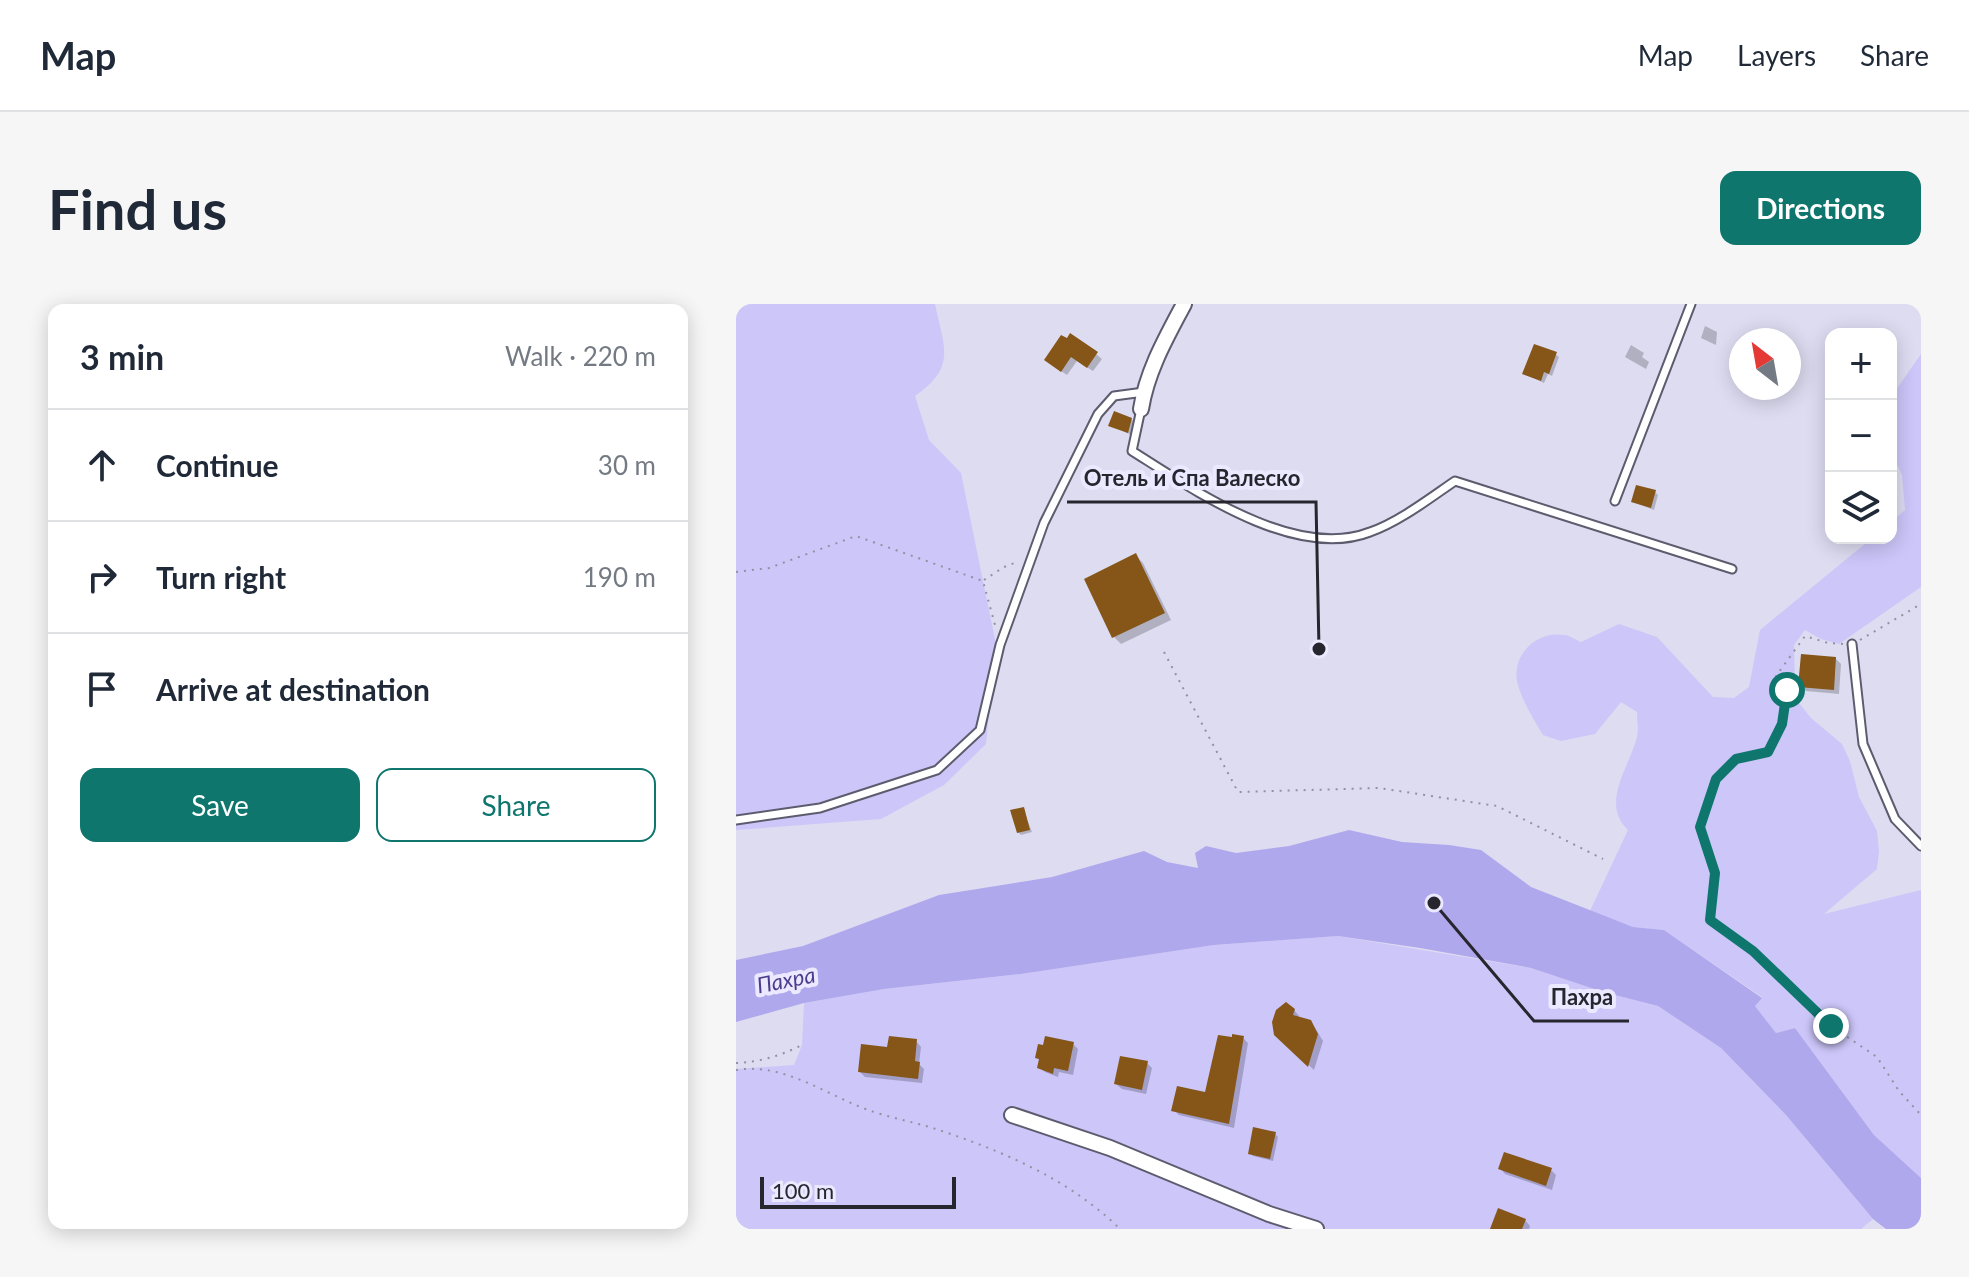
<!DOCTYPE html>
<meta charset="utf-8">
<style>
body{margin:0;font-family:Lato,sans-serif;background:#f6f6f7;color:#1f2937}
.controls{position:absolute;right:24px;top:24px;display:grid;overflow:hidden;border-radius:16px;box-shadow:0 4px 20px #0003}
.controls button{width:72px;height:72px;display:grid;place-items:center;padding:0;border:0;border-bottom:2px solid #e0e1e3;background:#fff;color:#1f2937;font:40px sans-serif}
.compass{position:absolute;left:993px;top:24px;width:72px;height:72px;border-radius:50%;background:#fff;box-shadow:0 4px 20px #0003;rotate:329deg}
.scale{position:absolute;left:24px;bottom:20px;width:196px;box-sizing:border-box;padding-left:8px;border:4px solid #27262e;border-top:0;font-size:22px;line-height:28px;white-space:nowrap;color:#27262e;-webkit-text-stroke:6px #ebe9ff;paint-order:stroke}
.stop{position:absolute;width:24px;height:24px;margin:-18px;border:6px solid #0f766e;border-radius:50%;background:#fff}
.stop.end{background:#0f766e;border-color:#fff;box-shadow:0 2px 8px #0008}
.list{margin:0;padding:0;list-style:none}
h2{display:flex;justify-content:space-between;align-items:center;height:104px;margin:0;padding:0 32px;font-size:34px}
h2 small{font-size:26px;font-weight:400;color:#747a83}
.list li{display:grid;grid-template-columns:52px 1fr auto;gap:24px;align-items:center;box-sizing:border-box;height:112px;padding:0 32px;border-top:2px solid #e0e1e3}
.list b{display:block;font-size:30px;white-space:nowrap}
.list em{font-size:26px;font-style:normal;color:#747a83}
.actions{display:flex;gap:16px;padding:24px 32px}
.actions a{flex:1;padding:18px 0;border:2px solid #0f766e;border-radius:16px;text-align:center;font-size:28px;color:#0f766e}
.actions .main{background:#0f766e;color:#fff}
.icon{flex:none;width:44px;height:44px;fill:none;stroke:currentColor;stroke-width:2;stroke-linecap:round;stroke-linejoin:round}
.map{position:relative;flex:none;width:1185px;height:925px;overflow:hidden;border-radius:16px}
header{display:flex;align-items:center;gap:48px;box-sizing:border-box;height:112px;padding:0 40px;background:#fff;border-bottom:2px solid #e0e1e3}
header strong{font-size:38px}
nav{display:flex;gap:44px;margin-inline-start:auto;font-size:28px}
.intro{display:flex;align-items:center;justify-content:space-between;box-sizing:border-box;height:192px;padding:0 48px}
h1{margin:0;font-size:56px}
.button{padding:20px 36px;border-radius:16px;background:#0f766e;color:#fff;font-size:28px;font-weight:700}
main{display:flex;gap:48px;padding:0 48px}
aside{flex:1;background:#fff;border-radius:16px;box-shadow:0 4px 20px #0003}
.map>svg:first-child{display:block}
.green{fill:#ccc6f9}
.water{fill:#b0a8ec}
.shadow{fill:#0003}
.building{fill:#855617}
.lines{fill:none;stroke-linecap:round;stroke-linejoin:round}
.service-casing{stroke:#5d5c6e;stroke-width:11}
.minor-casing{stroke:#5d5c6e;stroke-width:18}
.path{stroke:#9391a1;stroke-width:2;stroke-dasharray:2 6;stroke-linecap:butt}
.service{stroke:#fff;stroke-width:7}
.minor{stroke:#fff;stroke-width:14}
.route{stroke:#0f766e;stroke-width:10}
.labels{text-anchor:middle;stroke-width:8;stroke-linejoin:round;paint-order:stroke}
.water-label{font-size:22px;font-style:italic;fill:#4d3c8c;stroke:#ebe9ff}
.leader{fill:none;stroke:#27262e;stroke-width:3}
.callout-dot{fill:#27262e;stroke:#ebe9ff;stroke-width:3}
.callout-label{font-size:22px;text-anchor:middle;font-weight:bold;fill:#27262e;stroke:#ebe9ff;stroke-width:8;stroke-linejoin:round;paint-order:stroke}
</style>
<header>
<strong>Map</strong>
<nav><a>Map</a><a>Layers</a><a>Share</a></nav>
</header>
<div class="intro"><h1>Find us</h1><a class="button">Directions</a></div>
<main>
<aside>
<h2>3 min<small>Walk · 220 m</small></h2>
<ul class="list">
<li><svg class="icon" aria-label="ahead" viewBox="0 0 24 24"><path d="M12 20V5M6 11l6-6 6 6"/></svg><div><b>Continue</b></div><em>30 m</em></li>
<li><svg class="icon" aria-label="right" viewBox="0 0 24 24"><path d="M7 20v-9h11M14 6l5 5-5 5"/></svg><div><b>Turn right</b></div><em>190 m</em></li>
<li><svg class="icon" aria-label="arrive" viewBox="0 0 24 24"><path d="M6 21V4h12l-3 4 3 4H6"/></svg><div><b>Arrive at destination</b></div></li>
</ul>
<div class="actions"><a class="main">Save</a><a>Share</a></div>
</aside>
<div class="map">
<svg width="1185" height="925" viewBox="0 0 1185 925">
<rect width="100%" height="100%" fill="#dedcf1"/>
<g class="green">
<path d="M0,0H199C208,44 221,63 179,92L193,136L225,169L247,277L260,340L250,440L208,481L145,515L0,526Z"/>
<path d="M1185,50V283L1103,340L1085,335L1069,326L1058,341L1059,379L1063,399L1075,414L1106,440L1114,457L1123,493L1141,527L1143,547L1141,565L1088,610L1185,586V874L1138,831L1059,724L1040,729L1019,702L1026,693L928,626L897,623L854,607L892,526C864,499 893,464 901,433C903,425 901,417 901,408L885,398L859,430L825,437L807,431C798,416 787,398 782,381C774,353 799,326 828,331C833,331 840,336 845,338L883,320L921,333L977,393L998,394L1013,383L1024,326L1136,234H1155V218L1169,206L1166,171L1155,148V93Z"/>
<path d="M602,632L795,664L867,688L922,702L985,744L1050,811L1137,915L1125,925H0V765L58,761L66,741L68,699L148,685L285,670L478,641Z"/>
</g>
<path class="water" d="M613,526L666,538L713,541L745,546L795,583L897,623L928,626L1026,694L1019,702L1040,729L1059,724L1138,831L1185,874V925H1150L1137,915L1050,811L985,744L922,702L867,688L795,664L684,644L602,632L478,641L285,670L148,685L68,699L0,718V656L67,642L203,591L316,573L408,547L431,558L462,564L459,549L470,542L500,549L553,542Z"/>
<g class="shadow">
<path d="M969,22L981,28L980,41L965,34Z"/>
<path d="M326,33L360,50L366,55L357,67L341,57L331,71L316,61Z"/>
<path d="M895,41L908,49L906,53L913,58L910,65L889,53Z"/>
<path d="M819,50L823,53L816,72L812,70L808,79L789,70Z"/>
<path d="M395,115L399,119L395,131L375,121Z"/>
<path d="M919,188L922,191L918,206L897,198Z"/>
<path d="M400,252L407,259L435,316L385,340L378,333Z"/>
<path d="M1100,355L1105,360L1103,390L1070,387L1064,382Z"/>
<path d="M287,505L296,528L285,531L282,528Z"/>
<path d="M558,706L563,712L562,714L573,718L579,724L587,737L578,766L540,730Z"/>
<path d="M507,734L512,739L498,824L443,811L438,806L471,791Z"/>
<path d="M180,737L185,743L183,760L188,765L186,779L129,773L124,768L153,745Z"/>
<path d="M337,740L342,745L337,771L323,768L322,773L309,768L303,763L305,757L301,754Z"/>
<path d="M411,759L416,764L410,790L386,785L380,780Z"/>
<path d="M539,830L542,833L537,857L517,852L514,849Z"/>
<path d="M769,850L815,866L820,871L816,886L769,870L764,864Z"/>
<path d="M789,916L794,922L793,925H756Z"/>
</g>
<g class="building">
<path d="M334,29L362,48L351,64L335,53L325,68L308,56L325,31L331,34Z"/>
<path d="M798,40L821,48L813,70L808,68L805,77L786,70Z"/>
<path d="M378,107L396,114L392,129L372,122Z"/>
<path d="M900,181L920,186L915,204L895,198Z"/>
<path d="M400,249L429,309L376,334L348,275Z"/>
<path d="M1065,350L1100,353L1098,386L1062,383Z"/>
<path d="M288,503L294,526L281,529L274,506Z"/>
<path d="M550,698L559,705L557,711L575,716L582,730L572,763L538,731L536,718L540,706Z"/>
<path d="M496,730L508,732L493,820L435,807L441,782L469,788L482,731L496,733Z"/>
<path d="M153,732L181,735L179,757L184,758L182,775L122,768L125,740L151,743Z"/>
<path d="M309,732L338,738L332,767L318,764L317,770L301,764L303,755L299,754L302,740L307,741Z"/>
<path d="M384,752L412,757L406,786L378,780Z"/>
<path d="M517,823L540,828L534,855L512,850Z"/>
<path d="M768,848L816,864L810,882L762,865Z"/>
<path d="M762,904L790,915L786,925H754Z"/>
</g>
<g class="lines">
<defs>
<g id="service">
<path d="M405,105L396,147C458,186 559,257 634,228C663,218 694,194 719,177L996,265"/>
<path d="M879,197L955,0"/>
<path d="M1116,340L1127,440L1159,515L1185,542"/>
<path d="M0,516L84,504L201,466L244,426L264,341L308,219L362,110L378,92L408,88"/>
</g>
<g id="minor">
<path d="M405,105C411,67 430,34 448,0"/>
<path d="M276,811L374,844L533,910L580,925"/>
</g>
</defs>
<use href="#service" class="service-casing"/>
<use href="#minor" class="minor-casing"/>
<g class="path">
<path d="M0,268L33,264L120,232L247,277L259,321"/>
<path d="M248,276L268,263L281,258"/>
<path d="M1124,336L1185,300"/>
<path d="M1107,340L1092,339L1069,332L1040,372L1051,386L1046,420L1032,448L1000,455L980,475L964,523L979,569L974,616L1017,647L1095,722L1141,753L1163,787L1185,811"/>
<path d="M428,348L502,488L643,484L761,502L867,555"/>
<path d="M0,759C24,758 44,752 66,741"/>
<path d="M0,766C50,758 92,793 138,808C160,815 182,819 203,826C269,848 334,876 384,925"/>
</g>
<use href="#service" class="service"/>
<use href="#minor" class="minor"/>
</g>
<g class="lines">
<path class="route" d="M1051,386L1046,420L1032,448L1000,455L980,475L964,523L979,569L974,616L1017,647L1095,722"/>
</g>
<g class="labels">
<g class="water-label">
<text transform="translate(50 676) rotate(-11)" y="8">Пахра</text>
</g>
</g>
<path class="leader" d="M583 345L580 198H331M698 599L798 717H893"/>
<g class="callout-dot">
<circle cx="583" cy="345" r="8"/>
<circle cx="698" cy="599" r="8"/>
</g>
<g class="callout-label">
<text x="456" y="182">Отель и Спа Валеско</text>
<text x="846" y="701">Пахра</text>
</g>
</svg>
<div class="controls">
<button>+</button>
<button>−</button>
<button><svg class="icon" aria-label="layers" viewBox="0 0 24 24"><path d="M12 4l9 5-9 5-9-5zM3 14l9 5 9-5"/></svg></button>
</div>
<svg class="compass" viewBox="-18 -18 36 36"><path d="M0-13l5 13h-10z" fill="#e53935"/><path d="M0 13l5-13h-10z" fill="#747a83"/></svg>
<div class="scale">100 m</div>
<div class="stop" style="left:1051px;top:386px"></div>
<div class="stop end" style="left:1095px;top:722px"></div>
</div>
</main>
